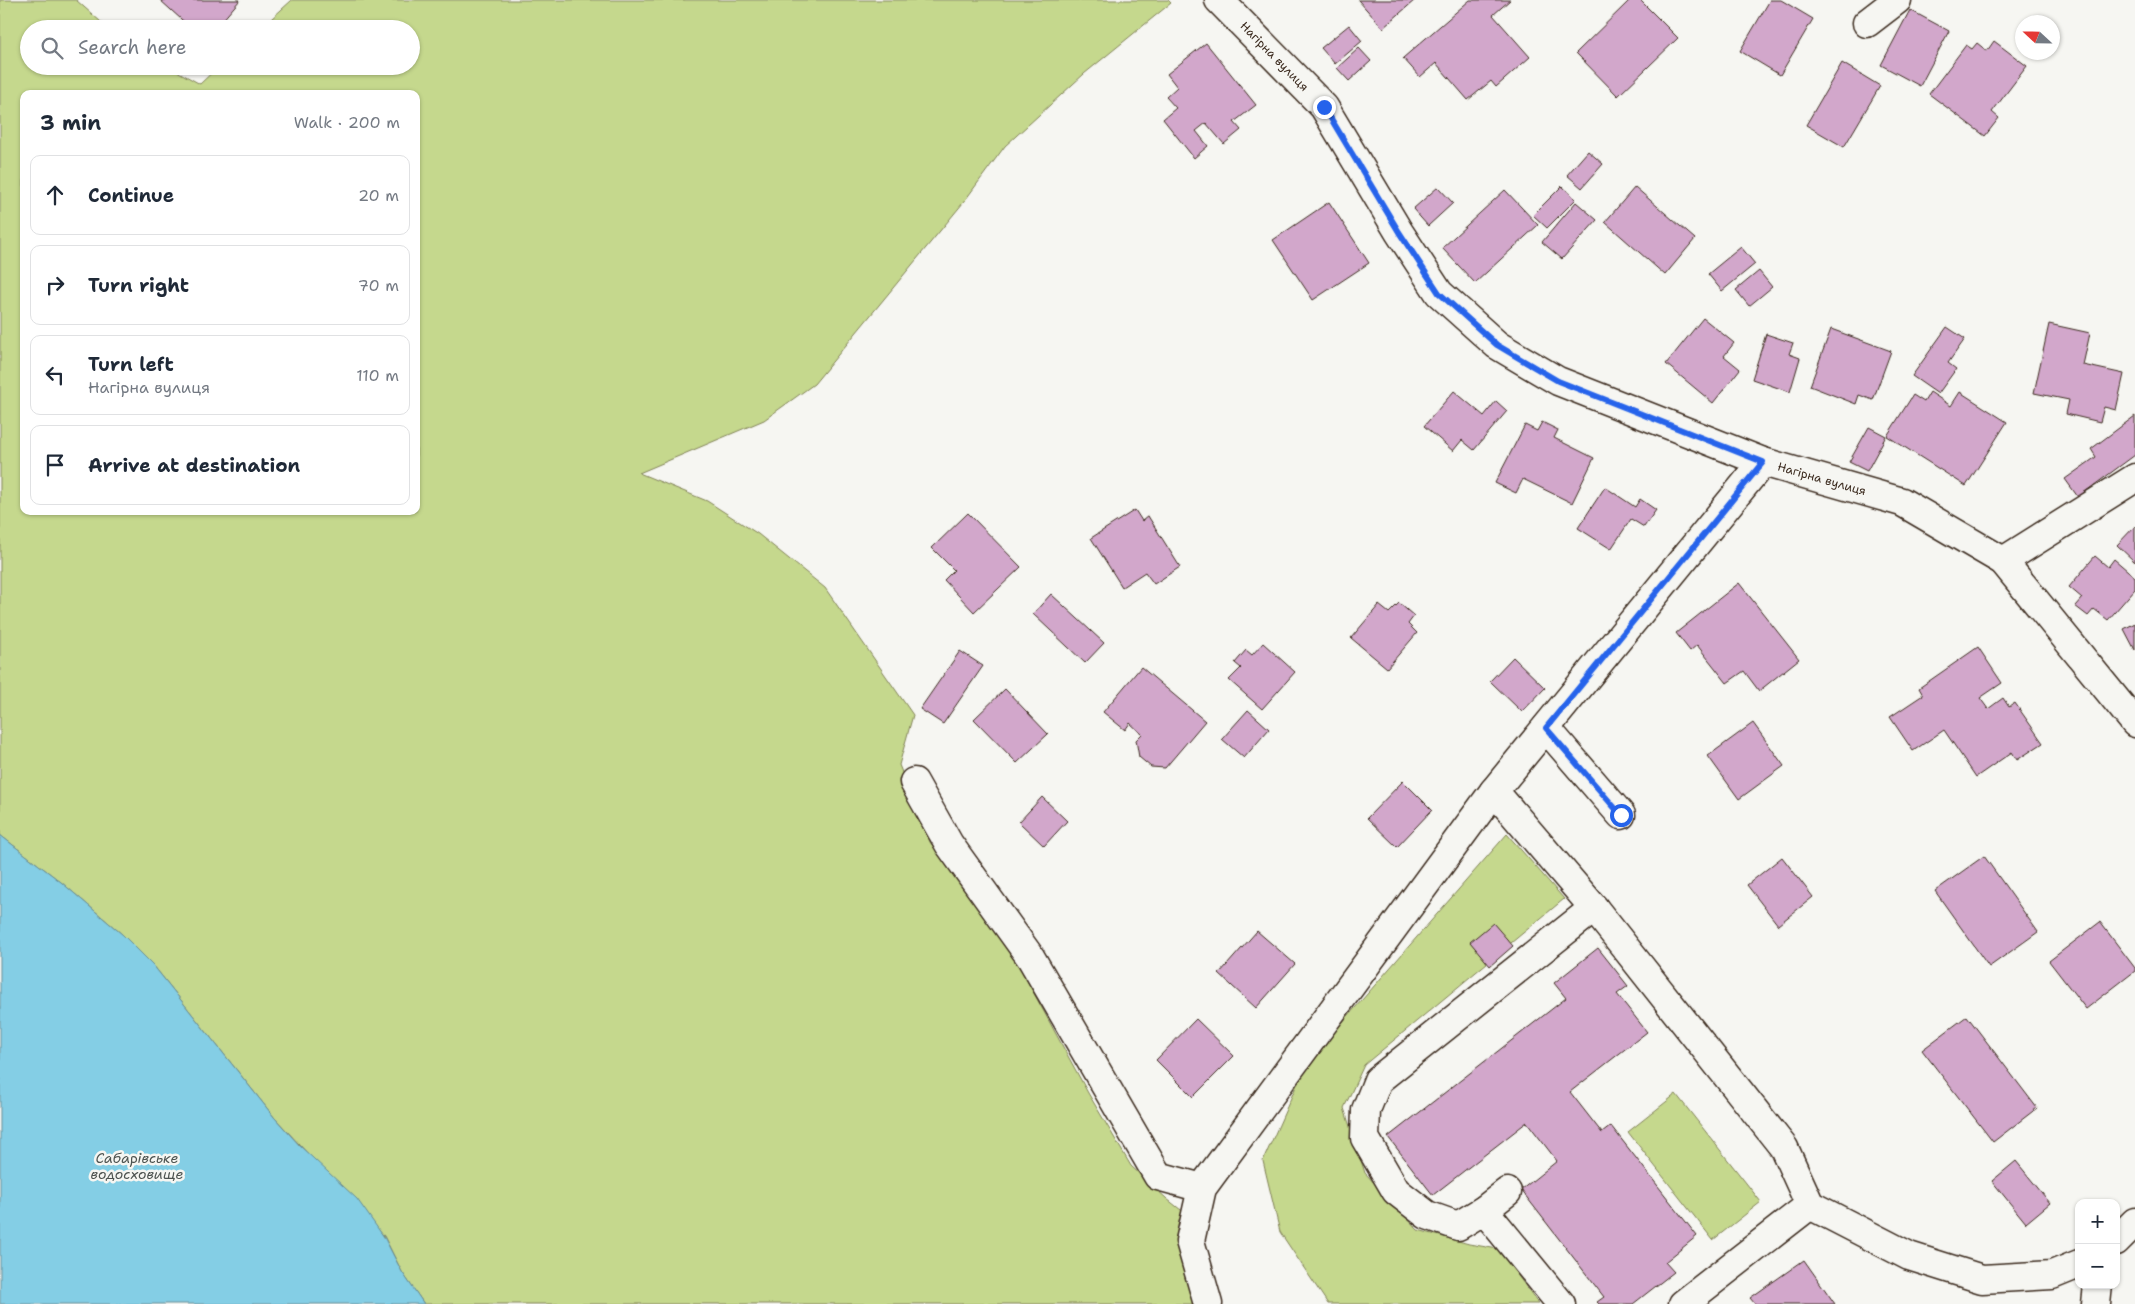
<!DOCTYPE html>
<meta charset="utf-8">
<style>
body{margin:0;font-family:"Shantell Sans",sans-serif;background:#f6f6f7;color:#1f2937}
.controls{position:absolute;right:15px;bottom:15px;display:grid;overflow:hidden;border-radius:10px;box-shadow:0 1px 4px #0004}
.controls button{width:45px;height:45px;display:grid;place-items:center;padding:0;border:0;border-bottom:1px solid #e0e1e3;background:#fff;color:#1f2937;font:25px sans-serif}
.compass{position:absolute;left:2015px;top:15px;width:45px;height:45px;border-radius:50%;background:#fff;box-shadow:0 1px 4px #0004;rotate:292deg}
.stop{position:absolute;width:15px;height:15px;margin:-11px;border:4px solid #2563eb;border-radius:50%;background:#fff}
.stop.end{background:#2563eb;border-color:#fff;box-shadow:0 1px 5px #0008}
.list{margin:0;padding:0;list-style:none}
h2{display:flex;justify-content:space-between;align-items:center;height:65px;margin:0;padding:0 20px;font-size:21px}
h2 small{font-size:16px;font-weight:400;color:#747a83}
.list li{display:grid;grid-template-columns:32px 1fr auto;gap:15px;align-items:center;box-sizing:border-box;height:80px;margin:0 10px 10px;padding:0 10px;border:1px solid #e0e1e3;border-radius:10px}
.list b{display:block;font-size:19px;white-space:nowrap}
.list p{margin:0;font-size:16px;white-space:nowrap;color:#747a83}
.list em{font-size:16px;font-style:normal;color:#747a83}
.icon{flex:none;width:28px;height:28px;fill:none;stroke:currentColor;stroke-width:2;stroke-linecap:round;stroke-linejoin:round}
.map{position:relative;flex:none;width:2135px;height:1304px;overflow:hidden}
.search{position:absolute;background:#fff;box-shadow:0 1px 4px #0004;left:20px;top:20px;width:400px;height:55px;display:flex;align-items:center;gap:12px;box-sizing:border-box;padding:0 18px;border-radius:28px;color:#747a83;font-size:19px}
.panel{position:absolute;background:#fff;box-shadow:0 1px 4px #0004;left:20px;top:90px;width:400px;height:425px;border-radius:10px}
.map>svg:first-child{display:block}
.green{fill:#c5d88d;stroke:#808156;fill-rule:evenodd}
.water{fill:#84cee5;stroke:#678c95}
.building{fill:#d2a7cb;stroke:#3b2a1e}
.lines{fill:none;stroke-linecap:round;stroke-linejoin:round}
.minor-casing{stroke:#3b2a1e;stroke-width:31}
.minor{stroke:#f6f6f2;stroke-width:28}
.route{stroke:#2563eb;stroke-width:6}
.labels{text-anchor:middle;stroke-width:5;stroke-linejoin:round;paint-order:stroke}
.street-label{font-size:12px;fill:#3b2a1e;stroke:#f6f6f2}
.water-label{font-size:14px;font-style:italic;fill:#4d5350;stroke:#f6f6f2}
</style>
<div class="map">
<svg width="2135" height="1304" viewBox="0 0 2135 1304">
<rect width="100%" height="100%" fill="#f6f6f2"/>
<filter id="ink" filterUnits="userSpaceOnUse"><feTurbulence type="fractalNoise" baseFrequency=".02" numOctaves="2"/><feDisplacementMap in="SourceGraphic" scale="10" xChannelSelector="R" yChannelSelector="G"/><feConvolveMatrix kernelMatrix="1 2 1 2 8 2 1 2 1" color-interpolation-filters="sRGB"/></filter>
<g filter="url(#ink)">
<g class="green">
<path d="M0,0H76L109,29H29V66H168L200,84L219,66H411V29H260L292,0H1168L1171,3L1084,74L1005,146L963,203L814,384L764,420L639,473L707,501L758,534L825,588L913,715L899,765L930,842L1017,962L1088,1093L1131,1166L1167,1199L1195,1221L1218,1304H424L402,1272L384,1236L274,1117L153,965L123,935L61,882L0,835ZM24,94H416V511H24Z"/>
<path d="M1507,834L1564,899L1364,1065L1344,1108L1365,1173L1418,1230L1469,1244L1498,1249L1539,1304H1328L1280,1232L1263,1161L1306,1064Z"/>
<path d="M1676,1094L1761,1202L1713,1240L1628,1132Z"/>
</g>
<path class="water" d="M0,835L61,882L123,935L153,965L274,1117L300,1146L357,1199L384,1237L402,1272L424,1304H0Z"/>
<g class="building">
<path d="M160,0H240L215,29H192Z"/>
<path d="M1358,0H1415L1383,28Z"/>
<path d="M1470,0H1510L1493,15L1530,57L1496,87L1491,81L1468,100L1436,63L1420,77L1403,58Z"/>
<path d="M1630,0H1640L1678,38L1618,96L1576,53Z"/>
<path d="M1770,0H1781L1813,19L1780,75L1740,51Z"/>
<path d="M1910,10L1949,31L1920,86L1881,65Z"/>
<path d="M1349,25L1362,41L1335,64L1321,48Z"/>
<path d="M1994,41L2027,66L1992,112L1999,118L1985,136L1929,94L1966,45L1972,49L1977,43L1987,51Z"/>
<path d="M1206,43L1256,105L1234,122L1241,130L1224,144L1206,123L1196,131L1208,146L1194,158L1163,119L1176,108L1166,97L1177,87L1167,74Z"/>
<path d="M1359,48L1371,61L1349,81L1337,68Z"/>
<path d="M1842,63L1880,86L1844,147L1806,125Z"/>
<path d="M1588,151L1603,164L1582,188L1567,175Z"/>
<path d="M1562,186L1576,199L1547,228L1533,215Z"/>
<path d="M1438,187L1453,203L1428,226L1413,209Z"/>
<path d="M1635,187L1695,239L1665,275L1605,222Z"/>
<path d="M1505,190L1538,225L1475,283L1442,248Z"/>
<path d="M1329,202L1369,263L1313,300L1273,240Z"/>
<path d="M1576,202L1597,220L1562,259L1542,242Z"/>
<path d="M1741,247L1755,264L1722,291L1708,274Z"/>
<path d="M1759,271L1772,287L1749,306L1736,290Z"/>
<path d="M1703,318L1734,343L1724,356L1740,369L1713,403L1666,364Z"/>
<path d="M2049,324L2090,333L2083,365L2124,374L2116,410L2104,407L2100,422L2066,414L2069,400L2034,393Z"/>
<path d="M1947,327L1965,339L1948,363L1956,369L1938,394L1912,376Z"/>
<path d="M1831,329L1891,351L1873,400L1859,395L1856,404L1810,386Z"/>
<path d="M1766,334L1793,343L1789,354L1800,358L1790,392L1752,379Z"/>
<path d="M1454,391L1484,416L1496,401L1507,411L1474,450L1462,440L1453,451L1424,426Z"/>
<path d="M1930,392L1951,406L1960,392L2007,422L1966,486L1887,436L1913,395L1924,402Z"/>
<path d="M2135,416V455L2078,497L2065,479L2096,457L2091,449Z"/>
<path d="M1542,422L1558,430L1554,438L1594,458L1572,503L1523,479L1516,493L1495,483L1525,425L1537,431Z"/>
<path d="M1869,427L1886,436L1867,471L1849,462Z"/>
<path d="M1605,487L1635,507L1640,499L1656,510L1644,527L1631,519L1611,549L1578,528Z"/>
<path d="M1135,510L1142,521L1148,516L1180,567L1154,584L1145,572L1122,587L1091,538Z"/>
<path d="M968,513L1021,567L974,612L944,580L954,570L932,548Z"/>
<path d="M2135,526V562L2117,545Z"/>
<path d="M2095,556L2108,567L2114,559L2135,577V589L2108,620L2094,609L2088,616L2075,606L2082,598L2069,587Z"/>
<path d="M1739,583L1799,659L1759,691L1744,671L1727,683L1697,645L1690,651L1676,633Z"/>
<path d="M1051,594L1104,643L1085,663L1033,614Z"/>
<path d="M1399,603L1414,616L1408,624L1417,633L1387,668L1351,638L1379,605L1389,613Z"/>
<path d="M2135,623V650L2124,629Z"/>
<path d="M1263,643L1295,672L1262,709L1229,680L1241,668L1235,663L1246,650L1252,655Z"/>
<path d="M1978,647L2002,683L1980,698L1988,709L2003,698L2009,707L2015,703L2043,743L2017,760L2012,752L1976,777L1944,730L1913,751L1890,717L1923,695L1919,688Z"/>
<path d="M960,651L983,666L943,724L920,709Z"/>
<path d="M1513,657L1545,688L1522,712L1490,681Z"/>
<path d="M1141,667L1205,721L1165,768L1151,767L1139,757L1136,740L1142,734L1130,723L1125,730L1103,712Z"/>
<path d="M1005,689L1048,734L1017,763L974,719Z"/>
<path d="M1248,710L1269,729L1244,758L1222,739Z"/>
<path d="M1753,723L1784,766L1739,799L1708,756Z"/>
<path d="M1403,781L1432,810L1397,847L1367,818Z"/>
<path d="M1042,797L1067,821L1044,846L1019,822Z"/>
<path d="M1984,856L2038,932L1989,967L1935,891Z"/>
<path d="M1782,857L1813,897L1778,925L1747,885Z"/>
<path d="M2100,922L2135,968V971L2086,1009L2049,961Z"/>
<path d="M1493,923L1513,946L1490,966L1470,942Z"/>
<path d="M1257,931L1295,964L1256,1008L1219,974Z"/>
<path d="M1598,948L1628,986L1617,994L1647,1032L1570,1092L1602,1133L1611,1126L1697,1236L1665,1262L1674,1272L1633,1304H1599L1597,1302L1604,1297L1521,1190L1557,1161L1527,1122L1433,1195L1388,1137L1566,998L1554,983Z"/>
<path d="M1967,1016L2037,1108L1993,1142L1922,1050Z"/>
<path d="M1196,1019L1234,1056L1193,1097L1156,1060Z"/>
<path d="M2016,1161L2050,1203L2026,1223L1992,1181Z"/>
<path d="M1804,1260L1835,1304H1755L1750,1298Z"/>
</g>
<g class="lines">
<defs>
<g id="minor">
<path id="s1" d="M1219,0L1324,107L1399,232L1439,293L1497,345L1558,381L1763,462L1902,502L2003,561L2135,723"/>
<path d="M1867,23L1897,0"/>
<path d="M2003,561L2135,478"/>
<path d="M1546,728L1621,815"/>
<path d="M914,782L949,844L1031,958L1158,1176L1202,1188"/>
<path d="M1494,791L1594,908L1784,1148L1810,1205L1909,1256L1982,1279L2052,1275L2079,1264"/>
<path d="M1507,1192L1484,1210L1458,1226L1427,1215L1396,1191L1365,1138L1366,1110L1378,1080L1594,908"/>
<path d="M1484,1210L1561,1304"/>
<path d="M2116,1241L2135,1222"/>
<path d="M1208,1304L1190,1241L1202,1188L1494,791L1763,462"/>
<path d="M1683,1304L1810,1205"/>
<path d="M2096,1304L2098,1285"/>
</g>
</defs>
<use href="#minor" class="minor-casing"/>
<use href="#minor" class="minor"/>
</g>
</g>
<g class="lines" filter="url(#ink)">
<path class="route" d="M1324,107L1399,232L1439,293L1497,345L1558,381L1763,462L1546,728L1621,815"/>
</g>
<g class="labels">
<g class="street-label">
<text dy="4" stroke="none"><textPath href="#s1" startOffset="79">Нагірна вулиця</textPath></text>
<text dy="4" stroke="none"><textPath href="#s1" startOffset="799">Нагірна вулиця</textPath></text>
</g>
<g class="water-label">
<text x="137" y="1163">Сабарівське<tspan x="137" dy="16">водосховище</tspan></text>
</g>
</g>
</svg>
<div class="controls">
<button>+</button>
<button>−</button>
</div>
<svg class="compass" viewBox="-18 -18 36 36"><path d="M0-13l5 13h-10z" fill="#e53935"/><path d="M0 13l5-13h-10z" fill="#747a83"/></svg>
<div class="stop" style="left:1621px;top:815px"></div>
<div class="stop end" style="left:1324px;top:107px"></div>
<div class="search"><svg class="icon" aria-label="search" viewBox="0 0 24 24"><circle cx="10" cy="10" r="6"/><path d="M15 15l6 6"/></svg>Search here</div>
<section class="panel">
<h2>3 min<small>Walk · 200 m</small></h2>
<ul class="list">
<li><svg class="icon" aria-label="ahead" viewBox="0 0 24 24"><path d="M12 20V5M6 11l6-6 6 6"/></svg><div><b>Continue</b></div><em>20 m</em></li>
<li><svg class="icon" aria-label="right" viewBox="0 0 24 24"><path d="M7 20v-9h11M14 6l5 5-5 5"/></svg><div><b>Turn right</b></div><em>70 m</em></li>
<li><svg class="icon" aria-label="left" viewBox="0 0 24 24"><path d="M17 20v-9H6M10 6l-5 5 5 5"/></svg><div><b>Turn left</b><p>Нагірна вулиця</p></div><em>110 m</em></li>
<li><svg class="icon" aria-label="arrive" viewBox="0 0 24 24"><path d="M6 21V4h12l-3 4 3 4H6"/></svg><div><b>Arrive at destination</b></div></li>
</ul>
</section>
</div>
